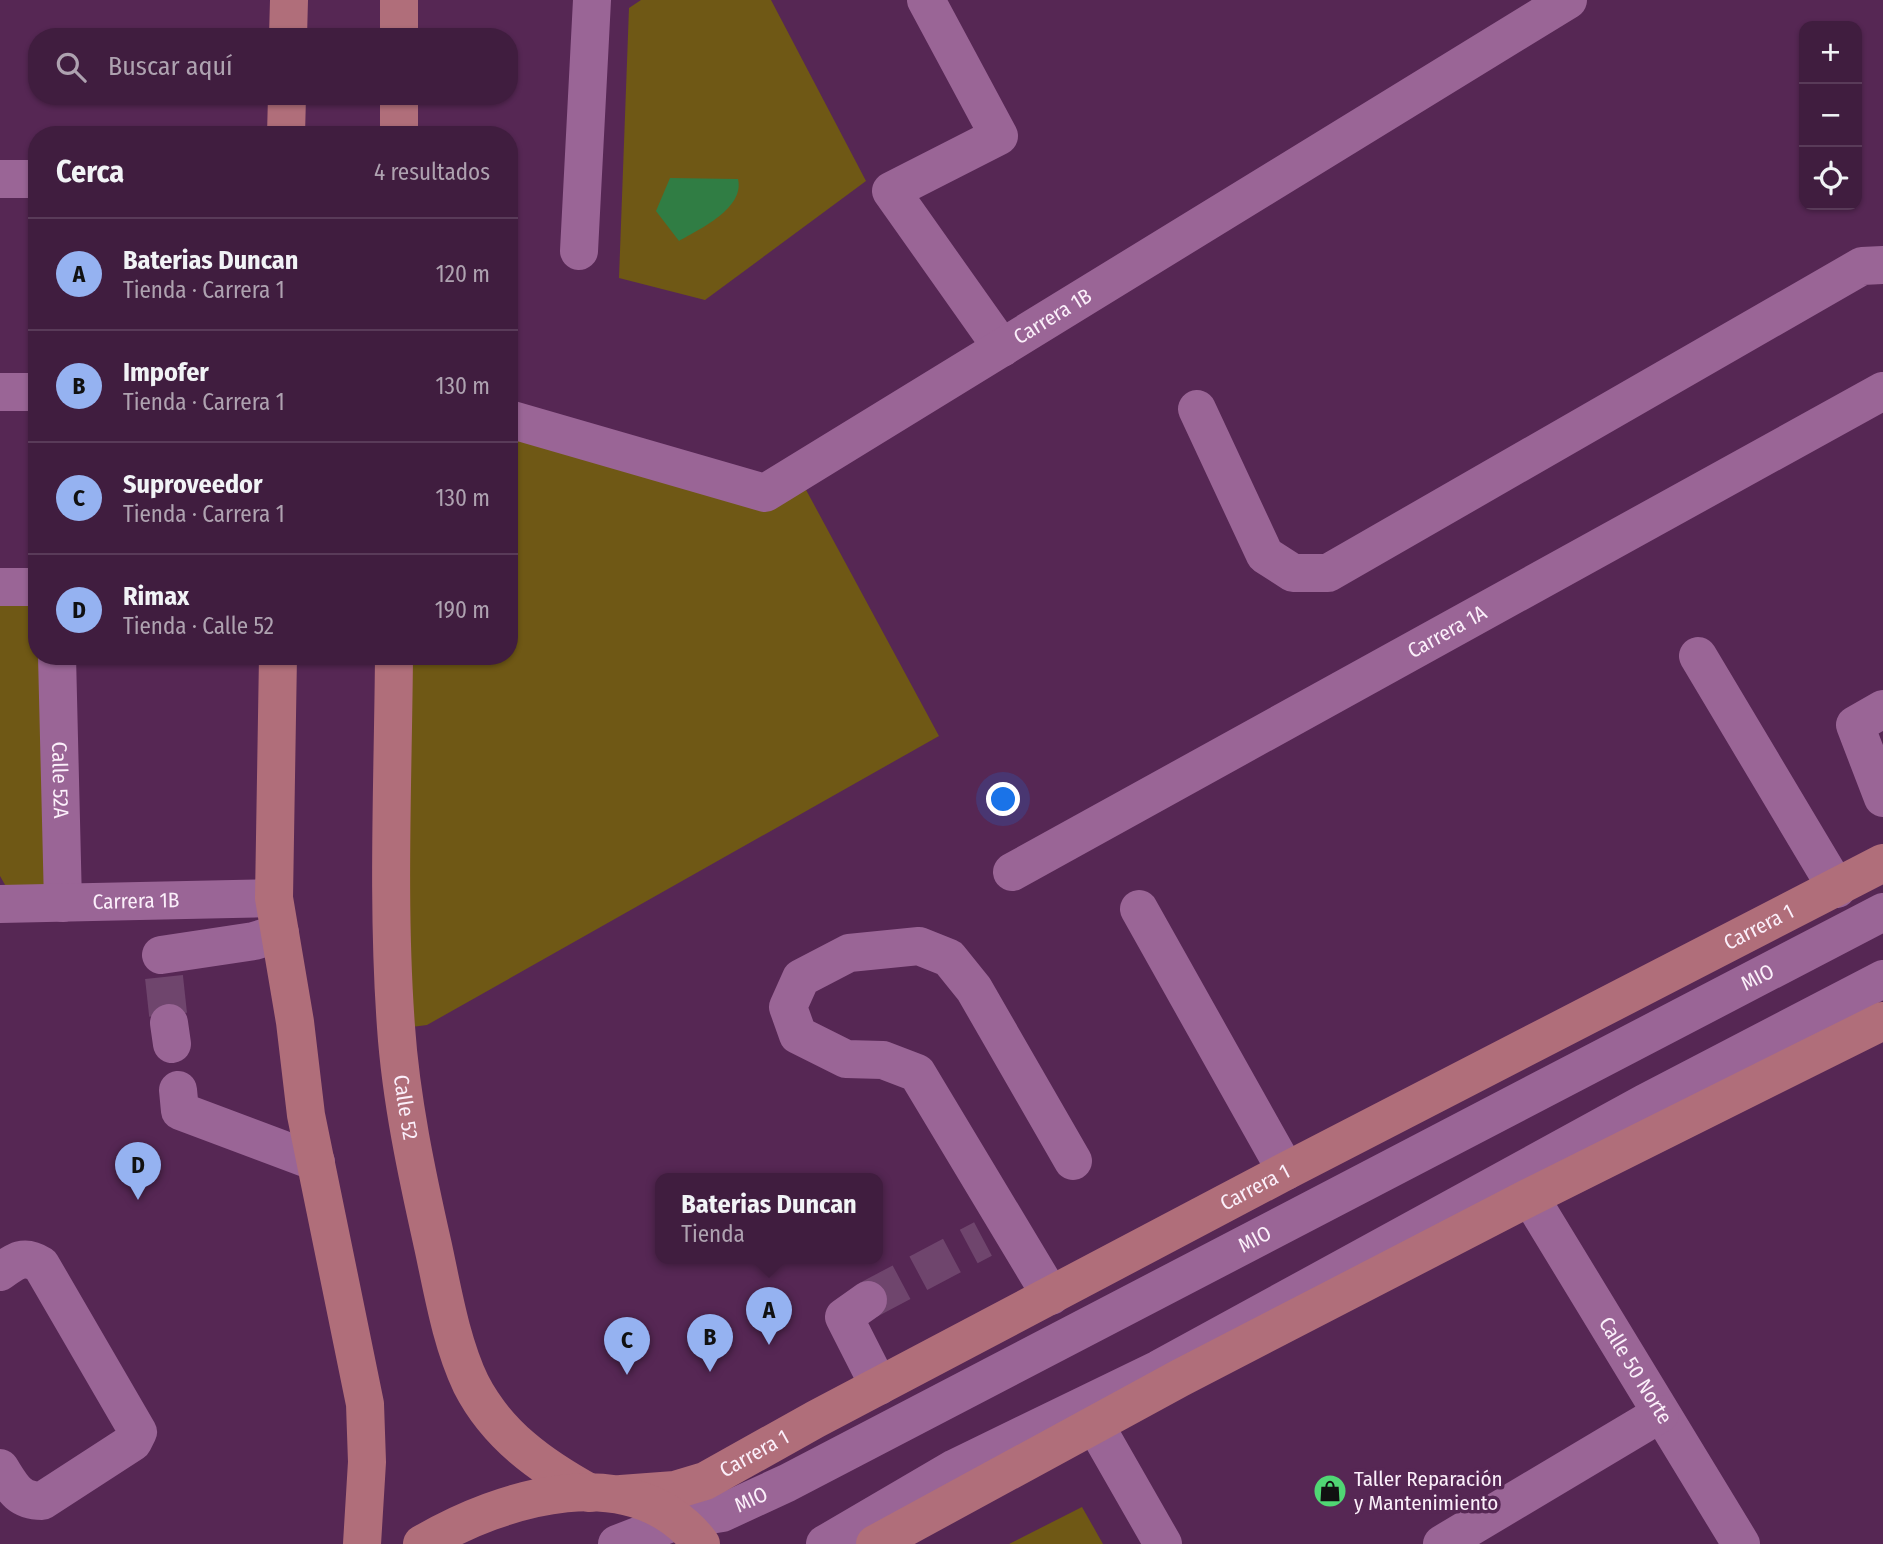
<!DOCTYPE html>
<html lang="es">
<meta charset="utf-8">
<style>
body{margin:0;font-family:"Fira Sans Condensed",sans-serif;background:#472646;color:#f1f3f6}
.controls{position:absolute;right:21px;top:21px;display:grid;overflow:hidden;border-radius:14px;box-shadow:0 2px 5px #0004}
.controls button{width:63px;height:63px;display:grid;place-items:center;padding:0;border:0;border-bottom:2px solid #593b59;background:#401d3f;color:#f1f3f6;font:35px sans-serif}
.you{position:absolute;left:1004px;top:800px;width:24px;height:24px;margin:-18px;border:5px solid #fff;border-radius:50%;background:#1a73e8;box-shadow:0 0 0 10px #1a73e833}
.badge{display:grid;place-items:center;width:46px;height:46px;border-radius:50%;background:#95b2f1;color:#111;font-size:23px;font-weight:700}
.pin{position:absolute;translate:-50% -58px;filter:drop-shadow(0 2px 4px #0008)}
.pin::after{content:'';position:absolute;top:37px;width:24px;height:21px;background:inherit;clip-path:polygon(0 0,100% 0,50% 100%)}
.popup{position:absolute;left:655px;top:1173px;width:228px;height:91px;box-sizing:border-box;display:grid;place-content:center;border-radius:14px;background:#401d3f;filter:drop-shadow(0 2px 5px #0005);font-size:23px;white-space:nowrap;color:#aea2b0}
.popup b{font-size:26px;color:#f1f3f6}
.popup::after{content:'';position:absolute;left:50%;top:100%;margin-left:-14px;border:14px solid transparent;border-top-color:#401d3f}
.list{margin:0;padding:0;list-style:none}
h2{display:flex;justify-content:space-between;align-items:center;height:91px;margin:0;padding:0 28px;font-size:30px}
h2 small{font-size:23px;font-weight:400;color:#aea2b0}
.list li{display:grid;grid-template-columns:46px 1fr auto;gap:21px;align-items:center;box-sizing:border-box;height:112px;padding:0 28px;border-top:2px solid #593b59}
.list b{display:block;font-size:26px;white-space:nowrap}
.list p{margin:0;font-size:23px;white-space:nowrap;color:#aea2b0}
.list em{font-size:23px;font-style:normal;color:#aea2b0}
.icon{flex:none;width:38px;height:38px;fill:none;stroke:currentColor;stroke-width:2;stroke-linecap:round;stroke-linejoin:round}
.map{position:relative;flex:none;width:1883px;height:1544px;overflow:hidden}
.search{position:absolute;background:#401d3f;box-shadow:0 2px 5px #0004;left:28px;top:28px;width:490px;height:77px;display:flex;align-items:center;gap:18px;box-sizing:border-box;padding:0 24px;border-radius:28px;color:#aea2b0;font-size:26px}
.panel{position:absolute;background:#401d3f;box-shadow:0 2px 5px #0004;left:28px;top:126px;width:490px;height:539px;border-radius:28px}
.map>svg:first-child{display:block}
.green{fill:#6f5815}
.water{fill:#307d44}
.lines{fill:none;stroke-linecap:round;stroke-linejoin:round}
.minor-tunnel{stroke:#6f456d;stroke-width:38;stroke-dasharray:38 19;stroke-linecap:butt}
.minor{stroke:#9a6596;stroke-width:38}
.major{stroke:#b06e7a;stroke-width:38}
.labels{text-anchor:middle;stroke-width:7;stroke-linejoin:round;paint-order:stroke}
.street-label{font-size:21px;fill:#fbeffa;stroke:#562754}
.poi-label{font-size:21px;fill:#fbeffa;stroke:#562754;text-anchor:start}
</style>
<div class="map">
<svg width="1883" height="1544" viewBox="0 0 1883 1544">
<rect width="100%" height="100%" fill="#562754"/>
<g class="green">
<path d="M641,0H771L866,181L705,300L619,278L629,8Z"/>
<path d="M509,419L765,493L798,475L939,736L427,1025L396,1029L394,656H509Z"/>
<path d="M0,587H37V656H57L63,903L16,904L0,876Z"/>
<path d="M1082,1507L1103,1544H1009Z"/>
</g>
<path class="water" d="M670,178L738,179C745,208 700,229 679,241L656,211Z"/>
<g class="lines">
<g class="minor-tunnel">
<path d="M164,977L169,1023"/>
<path d="M868,1300L983,1239"/>
</g>
<g class="minor">
<path d="M926,0L999,136L891,191L1002,348"/>
<path d="M0,179H37"/>
<path d="M579,251L592,0"/>
<path d="M0,392H37"/>
<path d="M1197,409L1265,555L1293,573H1328L1862,266L1883,265"/>
<path id="s1" d="M509,419L765,493L1568,0"/>
<path d="M0,587H37"/>
<path id="s2" d="M57,656L63,903"/>
<path d="M1698,656L1837,889"/>
<path d="M1883,709L1855,725L1883,798"/>
<path id="s3" d="M1012,872L1883,391"/>
<path id="s4" d="M0,904L274,898"/>
<path d="M1139,909L1286,1171"/>
<path d="M161,955L254,941L280,933"/>
<path d="M169,1023L172,1044"/>
<path d="M178,1090L180,1111L316,1162"/>
<path id="s5" d="M1530,1197L1741,1544"/>
<path d="M0,1272C15,1261 24,1254 41,1265L138,1432L133,1442L42,1501C18,1501 12,1487 0,1468"/>
<path d="M1051,1296L917,1073L883,1060L846,1059L798,1035L788,1007L801,978L849,953L919,946L949,958L974,989L1073,1161"/>
<path d="M868,1300L844,1317L879,1386"/>
<path d="M1095,1425L1163,1544"/>
<path id="s6" d="M617,1544L679,1520L722,1513L787,1483L1883,912"/>
<path d="M825,1544L955,1468L1159,1369L1645,1103L1883,979"/>
<path d="M1442,1544L1660,1414"/>
</g>
<g class="major">
<path d="M399,0V37"/>
<path d="M288,37L289,0"/>
<path d="M399,96V135"/>
<path d="M286,135L287,96"/>
<path d="M278,656L274,898L295,1022L306,1115L365,1404L367,1462L362,1544"/>
<path id="s7" d="M394,656C393,779 387,904 396,1027C401,1100 417,1175 433,1246C443,1292 451,1342 471,1384C497,1435 541,1466 590,1493"/>
<path id="s8" d="M621,1494L675,1490L705,1481L816,1419L1286,1171L1883,863"/>
<path d="M422,1544C502,1497 633,1456 701,1544"/>
<path d="M875,1544L1180,1378L1530,1197L1883,1021"/>
</g>
</g>
<defs>
<symbol id="shop-disc" viewBox="-11 -11 22 22"><circle r="9.5" fill="#50d674" stroke="#562754"/><path d="M-5-2.5h2.3a2.7 3.5 0 0 1 5.4 0H5L5.5 6h-11ZM-1.5-2.5h3a1.5 2.3 0 0 0-3 0Z" fill="#111"/></symbol>
</defs>
<g fill-rule="evenodd">
<use href="#shop-disc" x="1311" y="1472" width="38" height="38"/>
</g>
<g class="labels">
<g class="street-label">
<text dy="7" stroke="none"><textPath href="#s1" startOffset="604">Carrera 1B</textPath></text>
<text dy="7" stroke="none"><textPath href="#s3" startOffset="497">Carrera 1A</textPath></text>
<text dy="7" stroke="none"><textPath href="#s2" startOffset="124">Calle 52A</textPath></text>
<text dy="7" stroke="none"><textPath href="#s4" startOffset="136">Carrera 1B</textPath></text>
<text dy="7" stroke="none"><textPath href="#s8" startOffset="1276">Carrera 1</textPath></text>
<text dy="7" stroke="none"><textPath href="#s6" startOffset="1276">MIO</textPath></text>
<text dy="7" stroke="none"><textPath href="#s7" startOffset="452">Calle 52</textPath></text>
<text dy="7" stroke="none"><textPath href="#s8" startOffset="709">Carrera 1</textPath></text>
<text dy="7" stroke="none"><textPath href="#s6" startOffset="709">MIO</textPath></text>
<text dy="7" stroke="none"><textPath href="#s5" startOffset="203">Calle 50 Norte</textPath></text>
<text dy="7" stroke="none"><textPath href="#s8" startOffset="142">Carrera 1</textPath></text>
<text dy="7" stroke="none"><textPath href="#s6" startOffset="142">MIO</textPath></text>
</g>
<g class="poi-label">
<text x="1354" y="1486">Taller Reparación<tspan x="1354" dy="24">y Mantenimiento</tspan></text>
</g>
</g>
</svg>
<div class="controls">
<button>+</button>
<button>−</button>
<button><svg class="icon" aria-label="locate" viewBox="0 0 24 24"><circle cx="12" cy="12" r="6"/><path d="M12 2v4M12 18v4M2 12h4M18 12h4"/></svg></button>
</div>
<div class="you"></div>
<div class="pin badge" style="left:769px;top:1345px">A</div>
<div class="popup"><b>Baterias Duncan</b>Tienda</div>
<div class="pin badge" style="left:710px;top:1372px">B</div>
<div class="pin badge" style="left:627px;top:1375px">C</div>
<div class="pin badge" style="left:138px;top:1200px">D</div>
<div class="search"><svg class="icon" aria-label="search" viewBox="0 0 24 24"><circle cx="10" cy="10" r="6"/><path d="M15 15l6 6"/></svg>Buscar aquí</div>
<section class="panel">
<h2>Cerca<small>4 resultados</small></h2>
<ul class="list">
<li><span class="badge">A</span><div><b>Baterias Duncan</b><p>Tienda · Carrera 1</p></div><em>120 m</em></li>
<li><span class="badge">B</span><div><b>Impofer</b><p>Tienda · Carrera 1</p></div><em>130 m</em></li>
<li><span class="badge">C</span><div><b>Suproveedor</b><p>Tienda · Carrera 1</p></div><em>130 m</em></li>
<li><span class="badge">D</span><div><b>Rimax</b><p>Tienda · Calle 52</p></div><em>190 m</em></li>
</ul>
</section>
</div>
